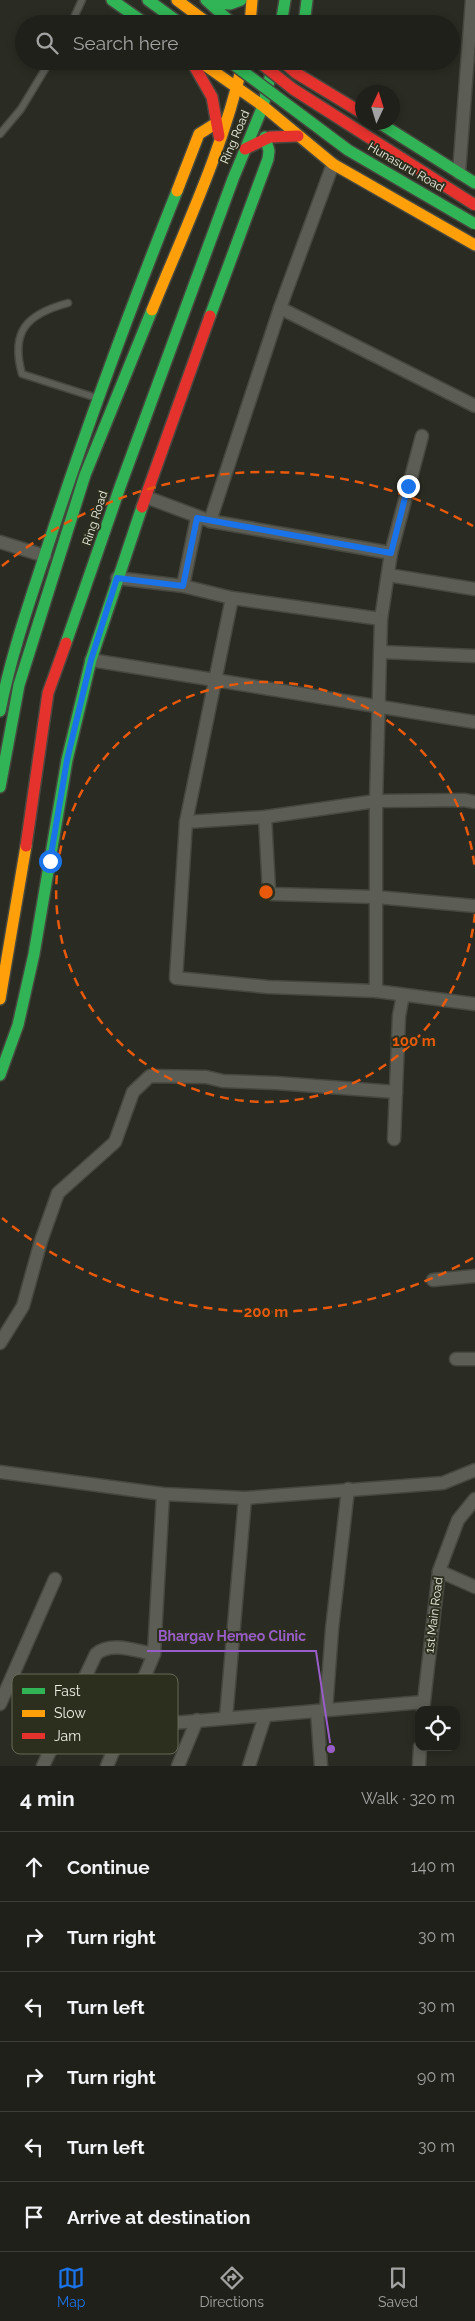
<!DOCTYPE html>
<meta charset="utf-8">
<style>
body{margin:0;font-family:Raleway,sans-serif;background:#282823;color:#f1f3f6}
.controls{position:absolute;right:15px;bottom:15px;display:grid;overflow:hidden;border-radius:10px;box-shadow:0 2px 8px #0003}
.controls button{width:45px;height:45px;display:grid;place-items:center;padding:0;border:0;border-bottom:1px solid #3d3e39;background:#20201a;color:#f1f3f6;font:25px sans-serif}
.compass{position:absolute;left:355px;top:85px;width:45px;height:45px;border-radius:50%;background:#20201a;box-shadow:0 2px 8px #0003;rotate:4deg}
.stop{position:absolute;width:15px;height:15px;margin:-11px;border:4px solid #1a73e8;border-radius:50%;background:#fff}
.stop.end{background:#1a73e8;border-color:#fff;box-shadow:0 1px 5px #0008}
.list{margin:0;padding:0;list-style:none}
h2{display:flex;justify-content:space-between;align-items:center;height:65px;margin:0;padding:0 20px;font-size:21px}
h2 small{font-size:16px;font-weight:400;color:#a2a3a2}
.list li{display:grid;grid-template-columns:32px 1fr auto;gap:15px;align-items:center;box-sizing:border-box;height:70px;padding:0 20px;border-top:1px solid #3d3e39}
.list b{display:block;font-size:19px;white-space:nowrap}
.list em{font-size:16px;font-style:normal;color:#a2a3a2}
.icon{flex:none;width:28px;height:28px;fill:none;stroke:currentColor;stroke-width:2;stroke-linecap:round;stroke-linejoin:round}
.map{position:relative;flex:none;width:475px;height:1766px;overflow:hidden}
.search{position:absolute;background:#20201a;box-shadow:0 2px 8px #0003;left:15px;right:15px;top:15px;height:55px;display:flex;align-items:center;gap:12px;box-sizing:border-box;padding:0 18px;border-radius:28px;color:#a2a3a2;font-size:19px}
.sheet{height:485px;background:#20201a}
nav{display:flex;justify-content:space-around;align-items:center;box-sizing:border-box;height:70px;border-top:1px solid #3d3e39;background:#20201a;font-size:14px;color:#a2a3a2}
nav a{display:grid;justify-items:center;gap:2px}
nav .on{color:#1a73e8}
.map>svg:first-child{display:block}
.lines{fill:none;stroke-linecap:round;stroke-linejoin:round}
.lane-casing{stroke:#46473f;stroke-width:9}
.street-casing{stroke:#46473f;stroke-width:15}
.fast-casing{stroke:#46473f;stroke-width:14}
.slow-casing{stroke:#46473f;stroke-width:14}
.jam-casing{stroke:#46473f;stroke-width:14}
.lane{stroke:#5c5e56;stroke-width:6}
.street{stroke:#5c5e56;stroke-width:12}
.fast{stroke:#30b455;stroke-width:11}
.slow{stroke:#ff9f0a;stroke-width:11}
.jam{stroke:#e5322d;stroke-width:11}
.fast-bridge-casing{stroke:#46473f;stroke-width:14;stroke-linecap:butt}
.jam-bridge-casing{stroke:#46473f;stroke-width:14;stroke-linecap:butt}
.fast-bridge{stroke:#30b455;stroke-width:11}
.jam-bridge{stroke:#e5322d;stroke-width:11}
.route{stroke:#1a73e8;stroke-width:6}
.ring{fill:none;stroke:#e8590c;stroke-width:2.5;stroke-dasharray:9 6}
.labels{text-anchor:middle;stroke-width:4;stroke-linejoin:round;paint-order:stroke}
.street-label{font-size:12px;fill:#edefe4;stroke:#2d2f1e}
.key{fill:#2d2f1e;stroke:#676959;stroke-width:1}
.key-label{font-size:14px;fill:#edefe4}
.centre{fill:#e8590c;stroke:#2d2f1e;stroke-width:2.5}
.ring-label{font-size:15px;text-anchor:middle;font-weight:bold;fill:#e8590c;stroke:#2d2f1e;stroke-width:4;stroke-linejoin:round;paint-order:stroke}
.leader{fill:none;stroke:#985dc8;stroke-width:2}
.callout-dot{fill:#985dc8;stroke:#2d2f1e;stroke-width:2}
.callout-label{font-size:14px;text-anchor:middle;font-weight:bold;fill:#985dc8;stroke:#2d2f1e;stroke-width:4;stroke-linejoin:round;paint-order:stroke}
</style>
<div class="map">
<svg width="475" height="1766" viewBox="0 0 475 1766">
<rect width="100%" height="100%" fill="#2a2b22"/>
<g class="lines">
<defs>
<g id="lane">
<path d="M71,24L82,0"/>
<path d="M0,134L21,109L50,61"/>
<path d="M68,303C27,314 10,331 22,374L97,398"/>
</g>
<g id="street">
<path d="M459,173L472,0"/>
<path d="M280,308L475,406"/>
<path d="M146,497L210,521L391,553"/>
<path d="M210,521L280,308L333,164"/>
<path d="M0,542L45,556"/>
<path d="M388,575L475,589"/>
<path d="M117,578L183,586L232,598L381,619"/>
<path d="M183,586L197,518"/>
<path d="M232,598L186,822L176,978L268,987L376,991L475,1004"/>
<path d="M381,652L475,656"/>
<path d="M91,660L475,722"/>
<path d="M265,817L269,890L272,894L376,897L475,906"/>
<path d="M186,822L265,817L376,801L464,800L475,802"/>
<path d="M376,991V801L381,619L391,553L422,436"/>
<path d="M394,1139L399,1016L403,995"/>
<path d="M433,1280L475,1276"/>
<path d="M0,1343L23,1306L41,1241L58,1193L115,1142L133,1092L150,1076L206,1077L223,1081L276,1083L396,1092"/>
<path d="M456,1359H475"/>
<path d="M0,1472L163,1494L245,1498L443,1483L475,1470"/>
<path d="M439,1571L475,1587"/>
<path d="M0,1704L55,1579"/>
<path d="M326,1710L332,1629L348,1489"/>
<path d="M423,1710L439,1571L458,1520L475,1499"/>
<path d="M317,1711L321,1766"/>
<path d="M226,1718L245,1498"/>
<path d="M125,1727L423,1702"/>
<path d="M43,1766L96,1654C111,1641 136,1651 154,1654L163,1494"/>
<path d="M107,1766L154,1654"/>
<path d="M178,1766L197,1720"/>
<path d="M249,1766L265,1716"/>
<path d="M419,1766L420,1747"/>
</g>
<g id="fast">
<path d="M112,0L146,24"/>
<path d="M148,0L181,24"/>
<path d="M206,0L233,24"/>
<path d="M210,3L230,4L241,0"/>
<path d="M281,24L285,0"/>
<path d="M304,24L307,0"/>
<path d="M378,122L475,183"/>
<path d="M210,316L268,159L269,151L265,137"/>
<path d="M66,643L120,487L233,179L263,106L274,61"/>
<path d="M0,711C12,650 33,592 52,533C90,417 132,304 177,191"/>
<path d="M0,787L19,685L85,475L152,310"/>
<path d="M0,1075L18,1025L34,954L67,760L91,660L142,507"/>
</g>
<g id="slow">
<path d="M177,0L209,24"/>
<path d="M250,24L252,0"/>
<path d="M199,61L263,106L333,164L475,245"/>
<path d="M177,191L199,134L218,122"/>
<path d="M152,310C185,229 224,147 243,61"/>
<path d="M0,999L26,846"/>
</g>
<g id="jam">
<path d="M282,61L296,73L362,113"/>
<path d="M192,62L212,97L219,136"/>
<path d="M245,149L270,137L298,136"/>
<path d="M142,507L210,316"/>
<path d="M26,846L48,693L66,643"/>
</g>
</defs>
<use href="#lane" class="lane-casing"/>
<use href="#street" class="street-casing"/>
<use href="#fast" class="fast-casing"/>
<use href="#slow" class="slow-casing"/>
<use href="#jam" class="jam-casing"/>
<use href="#lane" class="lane"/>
<use href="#street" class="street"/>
<use href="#fast" class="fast"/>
<use href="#slow" class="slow"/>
<use href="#jam" class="jam"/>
<defs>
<path id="fast-bridge" d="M229,61L348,150L475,224"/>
<path id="jam-bridge" d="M258,61L293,89L475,205"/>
</defs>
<use href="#fast-bridge" class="fast-bridge-casing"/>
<use href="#jam-bridge" class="jam-bridge-casing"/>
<use href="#fast-bridge" class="fast-bridge"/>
<use href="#jam-bridge" class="jam-bridge"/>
</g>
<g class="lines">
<path class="route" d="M50,861L67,760L91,660L117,578L183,586L197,518L391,553L408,486"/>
</g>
<g class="ring">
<path d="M475 914A210 210 0 1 1 475 870"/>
<path d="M473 1258A420 420 0 0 1 2 1218M2 566A420 420 0 0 1 473 526"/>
</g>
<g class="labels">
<g class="street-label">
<text transform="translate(235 137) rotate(-67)" y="4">Ring Road</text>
<text transform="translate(406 167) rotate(30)" y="4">Hunasuru Road</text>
<text transform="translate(95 518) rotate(-72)" y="4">Ring Road</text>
<text transform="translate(434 1615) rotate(-83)" y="4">1st Main Road</text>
</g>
</g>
<rect x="12" y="1674" width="166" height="80" rx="8" class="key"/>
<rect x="22" y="1688" width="23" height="6" fill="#30b455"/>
<rect x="22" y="1710" width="23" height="7" fill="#ff9f0a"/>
<rect x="22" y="1733" width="23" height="6" fill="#e5322d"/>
<g class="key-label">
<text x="54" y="1696">Fast</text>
<text x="54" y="1718">Slow</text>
<text x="54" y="1741">Jam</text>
</g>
<circle cx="266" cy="892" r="8" class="centre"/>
<g class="ring-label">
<text x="414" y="1046">100 m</text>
<text x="266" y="1317">200 m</text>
</g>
<path class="leader" d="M331 1749L316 1651H147"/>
<circle class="callout-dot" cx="331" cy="1749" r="5"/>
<g class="callout-label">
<text x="232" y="1641">Bhargav Hemeo Clinic</text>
</g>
</svg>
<div class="controls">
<button><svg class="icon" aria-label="locate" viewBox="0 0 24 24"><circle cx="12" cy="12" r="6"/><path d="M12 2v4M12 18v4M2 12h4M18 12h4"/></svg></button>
</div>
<svg class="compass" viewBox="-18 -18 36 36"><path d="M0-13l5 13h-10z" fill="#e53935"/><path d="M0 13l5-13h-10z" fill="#a2a3a2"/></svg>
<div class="stop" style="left:50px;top:861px"></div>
<div class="stop end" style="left:408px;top:486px"></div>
<div class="search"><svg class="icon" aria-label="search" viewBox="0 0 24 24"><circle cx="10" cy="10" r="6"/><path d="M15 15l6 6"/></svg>Search here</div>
</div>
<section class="sheet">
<h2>4 min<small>Walk · 320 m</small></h2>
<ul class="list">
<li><svg class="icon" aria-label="ahead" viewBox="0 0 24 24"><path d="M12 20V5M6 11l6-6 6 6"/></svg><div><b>Continue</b></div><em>140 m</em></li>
<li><svg class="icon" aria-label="right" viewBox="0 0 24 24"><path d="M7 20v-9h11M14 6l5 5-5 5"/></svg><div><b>Turn right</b></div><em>30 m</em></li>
<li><svg class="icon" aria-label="left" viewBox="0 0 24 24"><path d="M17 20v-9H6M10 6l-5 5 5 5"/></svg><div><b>Turn left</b></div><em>30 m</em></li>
<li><svg class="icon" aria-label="right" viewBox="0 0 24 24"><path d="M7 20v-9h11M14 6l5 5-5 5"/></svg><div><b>Turn right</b></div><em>90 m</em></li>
<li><svg class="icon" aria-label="left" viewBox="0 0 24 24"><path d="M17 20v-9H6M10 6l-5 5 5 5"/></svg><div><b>Turn left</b></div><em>30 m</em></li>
<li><svg class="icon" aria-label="arrive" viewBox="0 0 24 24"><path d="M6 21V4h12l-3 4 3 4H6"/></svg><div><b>Arrive at destination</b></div></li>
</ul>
</section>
<nav>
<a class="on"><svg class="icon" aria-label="map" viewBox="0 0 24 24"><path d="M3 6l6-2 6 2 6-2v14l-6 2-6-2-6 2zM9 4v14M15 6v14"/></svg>Map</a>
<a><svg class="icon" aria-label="directions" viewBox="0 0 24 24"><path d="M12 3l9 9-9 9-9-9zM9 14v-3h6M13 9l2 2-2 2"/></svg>Directions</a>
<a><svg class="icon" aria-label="saved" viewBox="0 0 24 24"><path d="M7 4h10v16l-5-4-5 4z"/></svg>Saved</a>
</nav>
